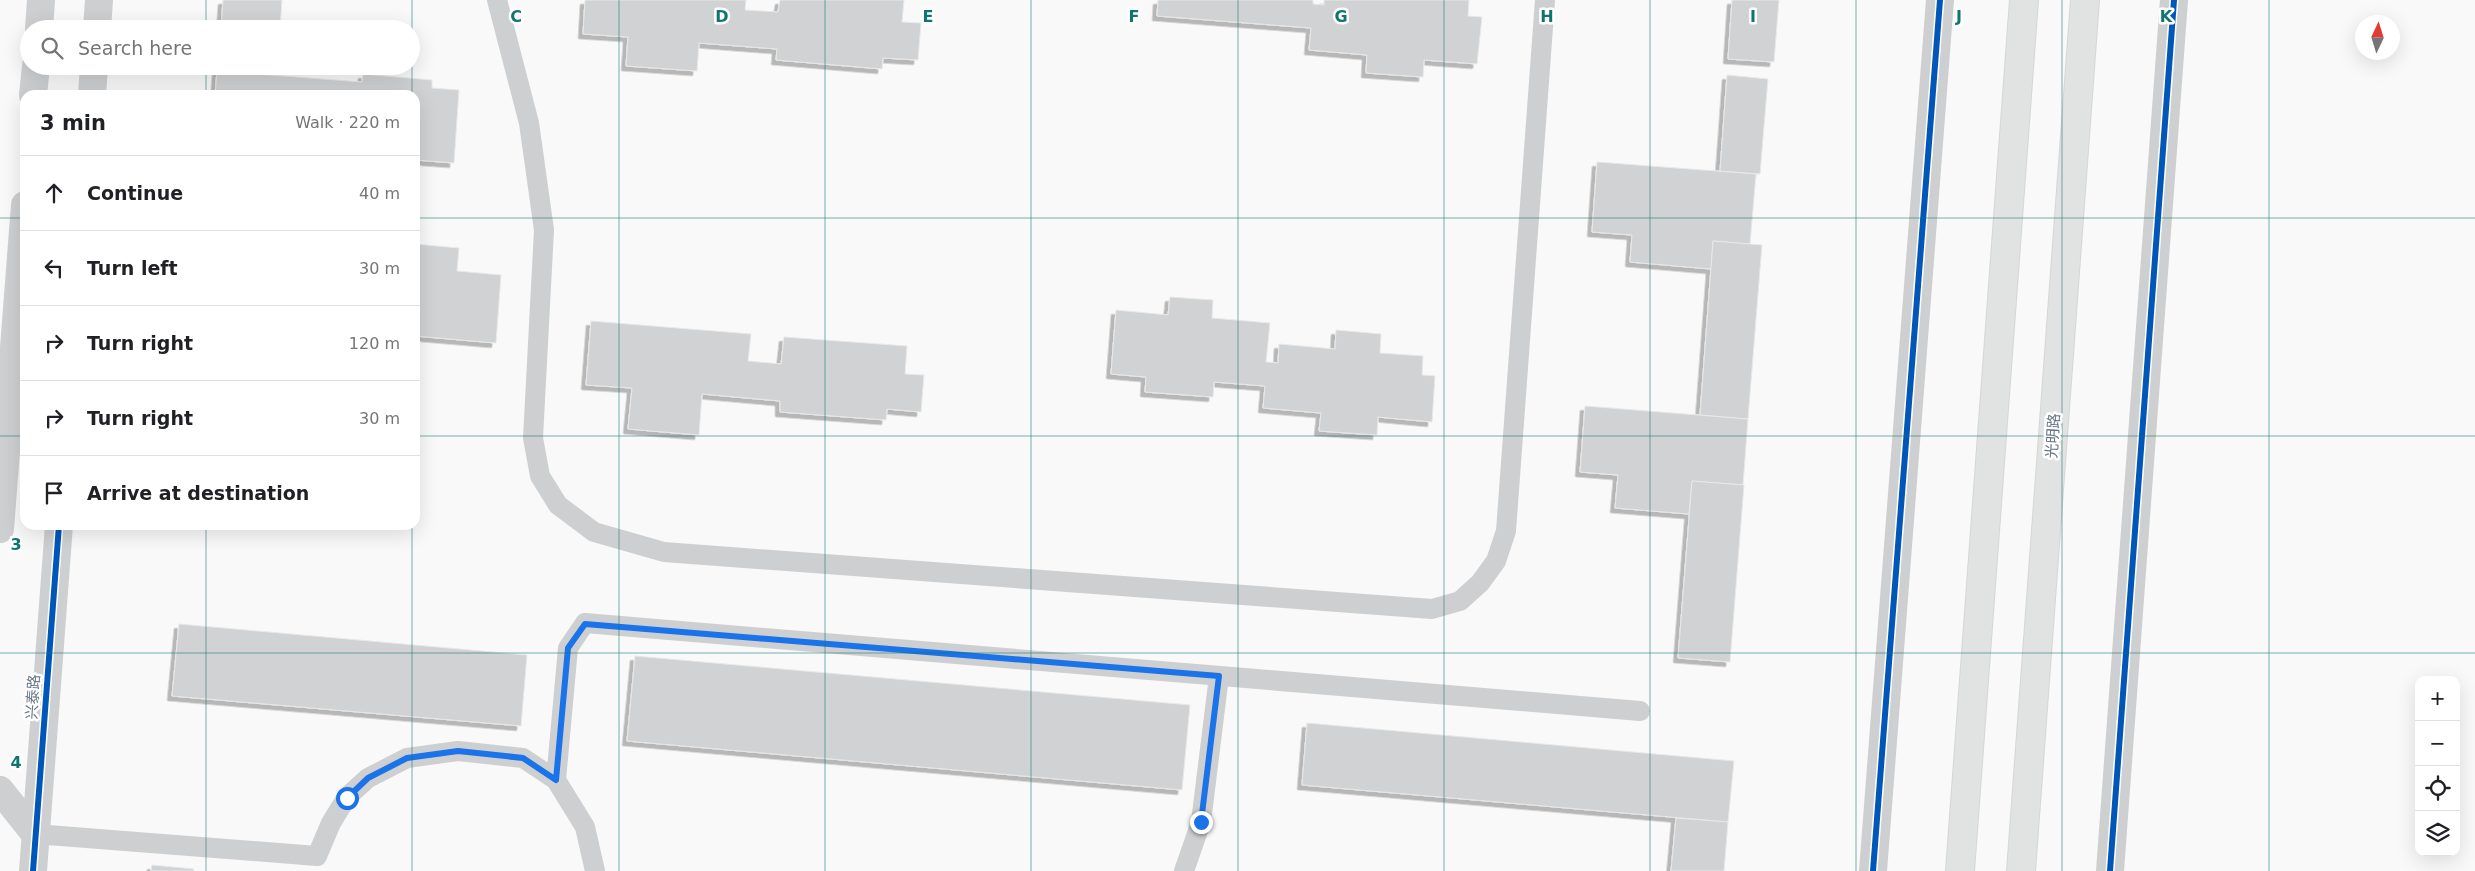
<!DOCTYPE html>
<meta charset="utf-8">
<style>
body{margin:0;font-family:"DejaVu Sans","Noto Sans SC",sans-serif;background:#f2f2f2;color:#202124}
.controls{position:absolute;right:15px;bottom:15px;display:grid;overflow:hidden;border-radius:10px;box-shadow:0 5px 20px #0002}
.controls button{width:45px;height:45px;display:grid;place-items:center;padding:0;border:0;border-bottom:1px solid #e0e0e0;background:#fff;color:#202124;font:25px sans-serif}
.compass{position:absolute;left:2355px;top:15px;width:45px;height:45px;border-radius:50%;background:#fff;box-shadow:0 5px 20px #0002;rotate:4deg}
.stop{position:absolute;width:15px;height:15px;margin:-11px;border:4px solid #1a73e8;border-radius:50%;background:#fff}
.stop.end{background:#1a73e8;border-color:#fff;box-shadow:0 1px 5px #0008}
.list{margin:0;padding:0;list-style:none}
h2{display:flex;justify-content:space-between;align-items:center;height:65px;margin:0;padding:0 20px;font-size:21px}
h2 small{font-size:16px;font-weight:400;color:#757577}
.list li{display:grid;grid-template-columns:32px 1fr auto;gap:15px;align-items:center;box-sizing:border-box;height:75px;padding:0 20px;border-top:1px solid #e0e0e0}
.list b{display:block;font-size:19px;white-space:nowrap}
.list em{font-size:16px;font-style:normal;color:#757577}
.icon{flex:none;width:28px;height:28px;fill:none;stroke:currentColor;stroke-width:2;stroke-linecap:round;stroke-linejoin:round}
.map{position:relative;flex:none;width:2475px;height:871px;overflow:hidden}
.search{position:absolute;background:#fff;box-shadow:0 5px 20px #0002;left:20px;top:20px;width:400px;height:55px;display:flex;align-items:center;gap:12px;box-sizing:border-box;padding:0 18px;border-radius:28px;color:#757577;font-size:19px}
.panel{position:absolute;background:#fff;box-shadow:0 5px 20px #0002;left:20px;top:90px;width:400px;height:440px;border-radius:15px}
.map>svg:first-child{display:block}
.building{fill:#d0d2d3;stroke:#e8e8e8;filter:url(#shadow)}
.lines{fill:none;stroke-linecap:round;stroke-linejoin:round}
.trunk-casing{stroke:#d5d6d6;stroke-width:30}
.service{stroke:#cecfd0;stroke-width:20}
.minor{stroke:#cecfd0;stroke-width:28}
.tertiary{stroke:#cecfd0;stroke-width:28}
.trunk{stroke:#e1e2e2;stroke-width:28}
.cycleway-casing{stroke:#fff;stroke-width:9}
.cycleway{stroke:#0057b8;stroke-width:6}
.route{stroke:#1a73e8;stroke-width:6}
.grid{fill:none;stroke:#0f766e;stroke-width:1;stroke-opacity:0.55}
.labels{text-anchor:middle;stroke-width:5;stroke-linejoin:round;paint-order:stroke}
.street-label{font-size:15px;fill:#657683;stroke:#fff}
.grid-label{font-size:16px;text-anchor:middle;font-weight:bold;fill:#0f766e;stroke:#fff;stroke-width:5;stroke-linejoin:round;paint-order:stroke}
</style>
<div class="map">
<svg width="2475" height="871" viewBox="0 0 2475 871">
<defs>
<filter id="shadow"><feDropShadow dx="-4.5" dy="4.5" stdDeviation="0" flood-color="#0004"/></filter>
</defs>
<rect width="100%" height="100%" fill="#f9f9f9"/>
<g class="building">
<path d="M223,0H282L280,29H221Z"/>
<path d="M585,0H746L745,10L778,12L780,0H904L902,22L921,23L918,60L883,58L882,69L776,60L777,49L699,43L697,71L626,66L628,37L583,34Z"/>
<path d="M1158,0H1313V4L1324,5V0H1469L1468,16L1482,17L1477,64L1424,60L1423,77L1366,73L1367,55L1309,50L1311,28L1157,16Z"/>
<path d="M1732,0H1779L1774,62L1728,59Z"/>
<path d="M218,66H277L276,76L217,71Z"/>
<path d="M217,71L362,82L363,74L432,80V88L459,90L454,163L415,160V95H215Z"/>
<path d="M1727,75L1768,79L1760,174L1720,171Z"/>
<path d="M1597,162L1756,174L1750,244L1713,241L1711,269L1630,262L1632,235L1592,232Z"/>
<path d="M1713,241L1762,245L1748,419L1700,415Z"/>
<path d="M415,244L459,248L457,271L501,275L496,343L415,336Z"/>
<path d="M1170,297L1213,300L1212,318L1270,323L1266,362L1278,363L1279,344L1335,349L1336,330L1381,334L1380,353L1423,356L1422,375L1435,376L1432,422L1378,417L1377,435L1319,431L1321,413L1263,408L1265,386L1214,382L1213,397L1145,392L1146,377L1111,374L1116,310L1168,315Z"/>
<path d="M591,321L751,334L748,361L781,364L784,337L907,346L905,374L924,375L921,412L887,409L886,420L780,412V401L702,394L699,435L628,429L632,388L586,385Z"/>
<path d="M1585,406L1748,419L1743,485L1692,481L1689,514L1615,508L1618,475L1580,472Z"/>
<path d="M1692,481L1744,485L1730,662L1678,658Z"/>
<path d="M179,624L527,655L521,726L172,696Z"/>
<path d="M635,656L1190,705L1182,790L627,741Z"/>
<path d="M1307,723L1734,761L1728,822L1302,785Z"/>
<path d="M1676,818L1728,822L1724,871H1671Z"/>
<path d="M152,865L194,869L193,871H151Z"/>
</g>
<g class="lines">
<defs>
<g id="trunk">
<path d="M1960,871L2024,0"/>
<path d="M2021,871L2085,0"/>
</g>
</defs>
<use href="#trunk" class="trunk-casing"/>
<g class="service">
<path d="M497,0L529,123L544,230L533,438L540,476L558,505L594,532L664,552L1432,609L1460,601L1480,583L1496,561L1506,531L1545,0"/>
<path d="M556,780L585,827L595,871"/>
<path d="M35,834L317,856L331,823L347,797L368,778L407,758L458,751L523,758L556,780L568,648L585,623L1640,711"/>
<path d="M1184,871L1201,822L1219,676"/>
</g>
<g class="minor">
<path d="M1873,871L1940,0"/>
<path d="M2110,871L2174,0"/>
</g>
<g class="tertiary">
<path d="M39,29L41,0"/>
<path d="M97,29L99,0"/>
<path d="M33,95L36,66"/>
<path d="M92,95L94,66"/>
<path d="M0,529L25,205"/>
<path d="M0,790L35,834"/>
<path d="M33,871L59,525"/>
</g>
<use href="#trunk" class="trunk"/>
<defs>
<g id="cycleway">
<path d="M33,871L59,525"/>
<path d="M1873,871L1940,0"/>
<path d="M2110,871L2174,0"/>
</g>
</defs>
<use href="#cycleway" class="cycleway-casing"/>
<use href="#cycleway" class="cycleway"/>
</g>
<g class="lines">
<path class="route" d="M347,798L368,778L407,758L458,751L523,758L556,780L568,648L585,624L1219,676L1201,822"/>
</g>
<path class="grid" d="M206,0V29M412,0V95M619,0V871M825,0V871M1031,0V871M1238,0V871M1444,0V871M1650,0V871M1856,0V871M2062,0V871M2269,0V871M206,66V95M0,218H25M415,218H2475M0,436H25M415,436H2475M206,525V871M412,525V871M0,653H2475"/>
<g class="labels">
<g class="street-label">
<text transform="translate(2053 436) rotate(-86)" y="5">光明路</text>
<text transform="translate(33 697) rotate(-86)" y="5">兴泰路</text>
</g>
</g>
<g class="grid-label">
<text x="516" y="22">C</text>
<text x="722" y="22">D</text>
<text x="928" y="22">E</text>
<text x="1134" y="22">F</text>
<text x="1341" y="22">G</text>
<text x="1547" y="22">H</text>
<text x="1753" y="22">I</text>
<text x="1959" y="22">J</text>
<text x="2166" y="22">K</text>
<text x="16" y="550">3</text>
<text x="16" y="768">4</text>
</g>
</svg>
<div class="controls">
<button>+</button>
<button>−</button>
<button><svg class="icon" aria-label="locate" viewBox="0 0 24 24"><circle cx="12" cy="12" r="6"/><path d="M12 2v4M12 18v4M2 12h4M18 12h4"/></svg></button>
<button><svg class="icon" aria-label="layers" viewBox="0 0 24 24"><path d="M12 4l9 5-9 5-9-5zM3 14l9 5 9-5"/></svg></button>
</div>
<svg class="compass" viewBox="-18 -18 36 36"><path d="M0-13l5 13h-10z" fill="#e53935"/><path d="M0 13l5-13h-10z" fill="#757577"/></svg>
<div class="stop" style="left:347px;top:798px"></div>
<div class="stop end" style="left:1201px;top:822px"></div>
<div class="search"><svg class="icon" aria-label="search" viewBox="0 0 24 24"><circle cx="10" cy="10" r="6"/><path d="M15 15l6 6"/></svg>Search here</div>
<section class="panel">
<h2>3 min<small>Walk · 220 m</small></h2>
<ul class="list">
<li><svg class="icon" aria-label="ahead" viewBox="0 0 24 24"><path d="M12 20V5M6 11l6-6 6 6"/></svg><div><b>Continue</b></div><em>40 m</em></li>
<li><svg class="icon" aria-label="left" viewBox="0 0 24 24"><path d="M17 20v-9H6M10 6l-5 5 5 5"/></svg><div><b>Turn left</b></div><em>30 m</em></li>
<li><svg class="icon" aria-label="right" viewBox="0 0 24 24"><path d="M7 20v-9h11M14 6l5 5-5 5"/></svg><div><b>Turn right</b></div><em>120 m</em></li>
<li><svg class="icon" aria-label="right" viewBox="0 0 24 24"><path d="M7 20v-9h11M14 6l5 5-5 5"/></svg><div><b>Turn right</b></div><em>30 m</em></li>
<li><svg class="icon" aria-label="arrive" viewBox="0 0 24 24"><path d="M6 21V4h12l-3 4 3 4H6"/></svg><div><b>Arrive at destination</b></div></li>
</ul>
</section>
</div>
